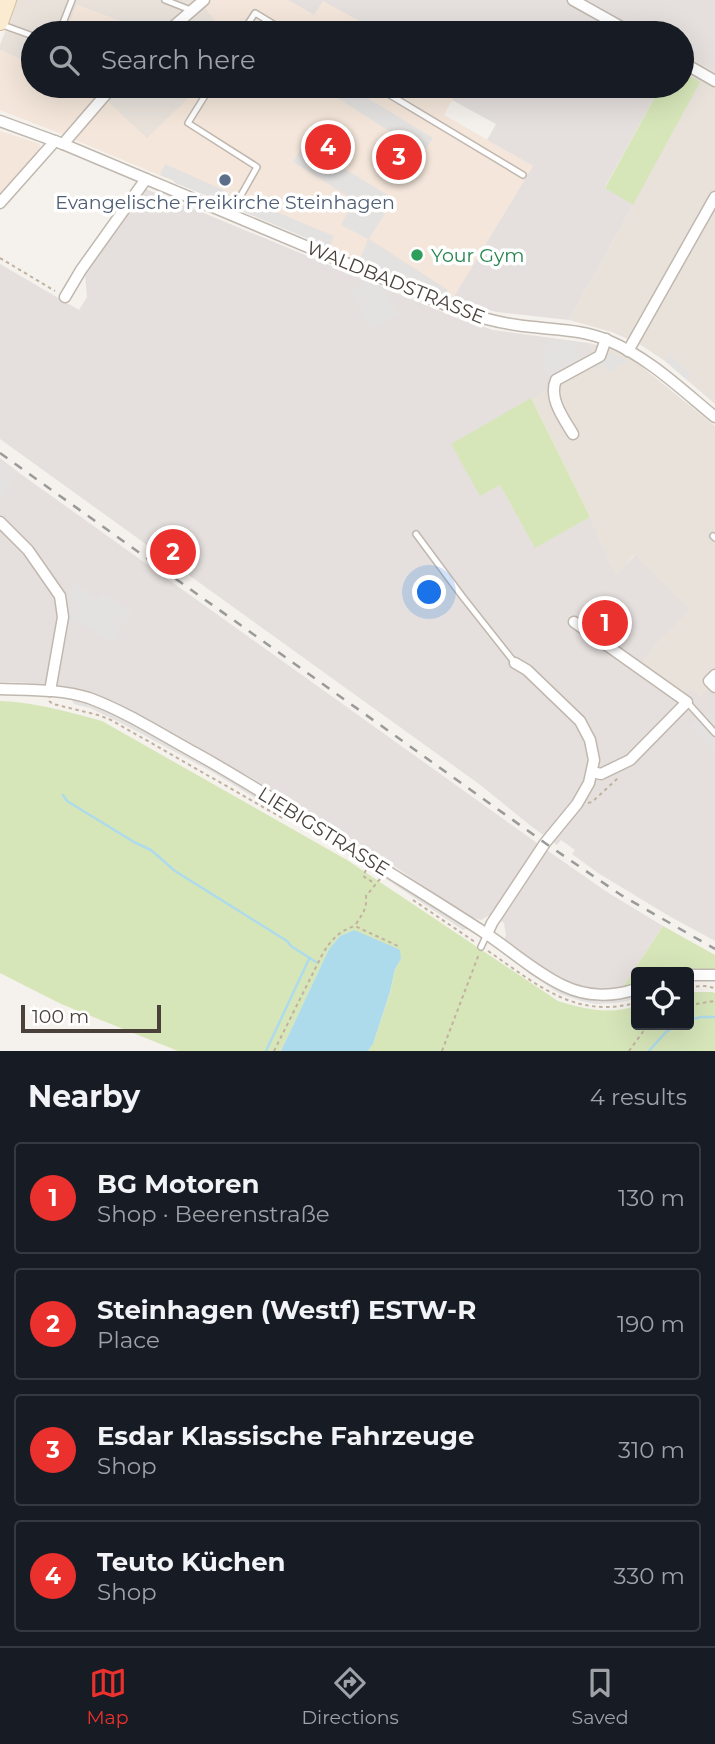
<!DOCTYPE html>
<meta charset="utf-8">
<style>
body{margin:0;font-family:Montserrat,sans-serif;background:#242831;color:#f1f3f6}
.controls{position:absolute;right:21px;bottom:21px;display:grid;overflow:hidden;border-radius:7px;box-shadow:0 7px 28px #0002}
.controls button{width:63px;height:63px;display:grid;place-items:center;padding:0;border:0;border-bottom:2px solid #363941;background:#171b24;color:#f1f3f6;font:35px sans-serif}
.scale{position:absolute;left:21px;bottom:18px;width:140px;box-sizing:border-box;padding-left:7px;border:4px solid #49413a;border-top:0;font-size:19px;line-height:24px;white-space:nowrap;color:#49413a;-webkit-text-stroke:5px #fff;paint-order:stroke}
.you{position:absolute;left:430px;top:593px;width:24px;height:24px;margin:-18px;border:5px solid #fff;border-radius:50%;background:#1a73e8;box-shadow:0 0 0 10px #1a73e833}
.badge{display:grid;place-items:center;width:46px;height:46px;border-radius:50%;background:#ea312e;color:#fff;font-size:23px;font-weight:700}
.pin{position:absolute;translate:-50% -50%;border:4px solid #fff;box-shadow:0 2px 7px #0006}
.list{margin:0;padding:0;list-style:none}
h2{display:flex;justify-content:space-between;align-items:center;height:91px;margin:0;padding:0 28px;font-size:30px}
h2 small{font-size:23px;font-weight:400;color:#9ea1a6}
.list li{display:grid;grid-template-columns:46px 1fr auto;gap:21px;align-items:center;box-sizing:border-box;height:112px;margin:0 14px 14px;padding:0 14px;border:2px solid #363941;border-radius:7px}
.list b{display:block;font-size:26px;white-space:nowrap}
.list p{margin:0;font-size:23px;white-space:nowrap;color:#9ea1a6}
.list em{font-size:23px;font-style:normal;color:#9ea1a6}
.icon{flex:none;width:38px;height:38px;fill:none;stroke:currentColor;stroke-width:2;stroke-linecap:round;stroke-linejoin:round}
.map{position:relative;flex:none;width:715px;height:1051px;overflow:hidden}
.search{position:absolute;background:#171b24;box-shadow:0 7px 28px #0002;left:21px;right:21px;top:21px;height:77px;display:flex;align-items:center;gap:18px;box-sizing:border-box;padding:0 24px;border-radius:38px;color:#9ea1a6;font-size:26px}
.sheet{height:595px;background:#171b24}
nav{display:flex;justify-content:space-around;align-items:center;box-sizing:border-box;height:98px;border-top:2px solid #363941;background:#171b24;font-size:19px;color:#9ea1a6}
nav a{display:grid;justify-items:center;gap:4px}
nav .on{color:#ea312e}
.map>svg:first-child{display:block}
.residential{fill:#e8e2db}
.commercial{fill:#f4e6da}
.industrial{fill:#e5e0dd}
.green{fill:#d7e6b9}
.parking{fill:#e4e2e0}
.water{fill:#aedbec}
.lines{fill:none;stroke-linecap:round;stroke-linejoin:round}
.stream{stroke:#aedbec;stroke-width:2.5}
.lane-casing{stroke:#c0b8af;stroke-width:8}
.street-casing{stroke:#c0b8af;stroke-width:13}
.secondary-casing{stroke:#d4c0a1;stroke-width:18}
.path{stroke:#c1b1a1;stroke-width:2;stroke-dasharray:3.5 3.5;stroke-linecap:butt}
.lane{stroke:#fff;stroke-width:5}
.street{stroke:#fff;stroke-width:10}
.secondary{stroke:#fbebd0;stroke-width:16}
.rail{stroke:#9a9a9a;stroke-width:2.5;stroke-dasharray:9 9;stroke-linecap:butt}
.service-dot{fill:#5c6f8a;stroke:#fff;stroke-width:2.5}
.leisure-dot{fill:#2e9e5b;stroke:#fff;stroke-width:2.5}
.labels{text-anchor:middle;stroke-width:7;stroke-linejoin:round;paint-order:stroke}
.service-label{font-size:19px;fill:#4e5e75;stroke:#fff}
.leisure-label{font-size:19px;fill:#27864d;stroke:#fff;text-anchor:start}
.street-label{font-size:19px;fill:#49413a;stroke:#fff}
</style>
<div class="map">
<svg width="715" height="1051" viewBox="0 0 715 1051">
<rect width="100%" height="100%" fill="#f5f1ec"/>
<g class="residential">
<path d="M17,0H195L156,33H151L77,5L65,33H33V65L0,50V45Z"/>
<path d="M204,6L224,33H173Z"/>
<path d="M682,53L715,72V404L665,361L641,345L612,332L569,320L633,205L661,86H682Z"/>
<path d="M118,86H201L147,139L105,99Z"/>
<path d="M589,343L612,349L631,358L715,426V695L709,689L700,696L683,694L642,664L655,645L667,632L634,555L615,577L590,517L531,398L548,389L552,376L594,353Z"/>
</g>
<g class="commercial">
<path d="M212,0H288L314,15L322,0L381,33H224L204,6Z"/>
<path d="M77,5L151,33H65Z"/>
<path d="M0,50L33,65V86H108L64,135L0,110Z"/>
<path d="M201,86H460L444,115L533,166L455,295L454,299L73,139L105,99L147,138Z"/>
<path d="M0,131L40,144V153L0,195Z"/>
</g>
<g class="industrial">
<path d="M288,0H715V72L682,53V33H381L323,1L314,15Z"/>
<path d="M460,86H661L605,187L633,205L569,320L496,312L454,299L455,295L533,166L487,140L496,124L452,100Z"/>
<path d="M146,189L457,318L493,330L589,343L594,352L552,376L548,389L452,444L500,485L535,547L590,517L615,576L635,555L690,610L655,645L642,664L683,694L693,690L700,696L709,688L715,695V941L669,916L598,873L572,854L575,850L561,840L557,845L531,826L479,784L0,439V264L79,310L87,297L85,275Z"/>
<path d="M0,458L18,472L551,853L607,892L663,926L623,987L605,990L586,988L571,984L555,976L503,940L506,936L504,923L490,915L481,920L470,917L379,856L252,778L206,754L68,689L29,683L0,682Z"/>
</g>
<g class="green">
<path d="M682,72L700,82L633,205L605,188L661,86H682Z"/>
<path d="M531,398L590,517L535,548L500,485L480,496L451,444Z"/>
<path d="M0,701C34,702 69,712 102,721L347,860L558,1001C585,1009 608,1015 636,1006V1025H689V992H712L715,993V1051H368L373,1044L390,993L395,969L401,959L354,930L340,936L329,949L281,1051H178L61,1004L0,973Z"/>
<path d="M663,926L715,955V970C688,966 664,972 636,972V982L623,987Z"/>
</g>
<g class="parking">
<path d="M335,86H348L433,138L423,153L330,93Z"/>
<path d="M304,144L394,199L369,239L448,290L444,295L360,260L368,239L341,225L354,200L293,162Z"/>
<path d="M165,164L228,192V194L231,195L227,204L175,183L173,180L160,175Z"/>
<path d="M248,200L334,236L330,248L244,212Z"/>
<path d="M368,280L388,289L386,295L398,314L372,328L349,292Z"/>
<path d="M549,340L579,342L575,349L580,359L548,377L544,371L545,348Z"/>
<path d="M610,353L628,361L611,371H608L604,364L594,370L591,364Z"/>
<path d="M670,355L692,375L687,380L665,361Z"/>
<path d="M0,460L18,472L0,498Z"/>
<path d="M75,583L97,599L103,592L132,613L110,643L81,622L69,621L66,596Z"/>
<path d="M72,700L104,709L214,768L299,819L468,928L463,930L374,871L214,773L127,726L90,708L74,704Z"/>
<path d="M708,711L715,718V751L691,727Z"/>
<path d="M526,967L560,990L580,998L596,1000H616L636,995V999L616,1003L596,1004L581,1001L560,994L528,973Z"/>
</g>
<path class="water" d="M354,930L396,948L400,950L401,959L395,969L390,992L373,1044L368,1051H281L329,949L340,936Z"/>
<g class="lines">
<g class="stream">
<path d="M63,795L67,801L134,842L151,850L175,871L287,941L291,946L316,962"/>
<path d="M689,1020L701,1017H715"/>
<path d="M266,1051L309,959"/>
<path d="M649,1051L666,1032L677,1025"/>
</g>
<defs>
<g id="lane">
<path d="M165,0L188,9L191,11"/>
<path d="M0,24L33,36"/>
<path d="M59,33L72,0"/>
<path d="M242,33L255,13L288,33"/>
<path d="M211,86L188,123L257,167L231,213"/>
<path d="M375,86L523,175"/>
<path d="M416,534L462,596L515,663"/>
<path d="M713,536L715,538"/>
<path d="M687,702L715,733"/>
<path d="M481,947L487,934"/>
</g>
<g id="street">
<path d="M573,0L632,33"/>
<path d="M166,33L204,0"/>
<path d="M682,62L715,81"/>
<path d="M0,121L63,144L460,311C484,319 508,325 533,327C558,330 583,330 607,340C648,357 681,389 715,417"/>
<path d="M63,144L113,86"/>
<path d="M0,203L55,141"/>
<path d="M65,297L81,270L146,179"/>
<path d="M628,351L715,197"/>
<path d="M573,434C564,419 548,398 556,380L600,356L606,339"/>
<path d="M0,522L28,550L60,596L63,617L50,691"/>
<path d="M574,622L687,702L630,760L601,774L592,772"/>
<path d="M715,675L709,681L715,687"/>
<path d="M0,689C29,690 61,689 89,698C127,712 162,735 197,754C253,785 306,820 360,854C401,880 444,906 485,933C511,950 536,973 564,986C587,997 613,997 636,989"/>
<path d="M487,934L492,923L545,843L577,804L589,783L594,760L590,740L580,721L527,670L515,663"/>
<path d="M689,975H715"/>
</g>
<path id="secondary" d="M0,22L8,0"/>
</defs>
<use href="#lane" class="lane-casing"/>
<use href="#street" class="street-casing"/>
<use href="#secondary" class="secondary-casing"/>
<g class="path">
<path d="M0,258L55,291"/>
<path d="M49,701L53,704L98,715L111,720L284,819"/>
<path d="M588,803L592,802L618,778"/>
<path d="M366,870L363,876L374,883"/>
<path d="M413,900L475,942"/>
<path d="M356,924C363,913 367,909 366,896L380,879"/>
<path d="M488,951C537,984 573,1019 636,1003"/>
<path d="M689,987L705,986L715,988"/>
<path d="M689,1005L715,1001"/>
<path d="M274,1051L323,953C332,939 339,931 355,926L400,947"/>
<path d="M442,1051L479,954"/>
<path d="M629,1051L645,1029L651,1025"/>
</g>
<use href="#lane" class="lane"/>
<use href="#street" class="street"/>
<use href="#secondary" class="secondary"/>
<path class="rail" d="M0,453L545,843L621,895L715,949"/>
</g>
<circle class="service-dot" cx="225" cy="180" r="7"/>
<circle class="leisure-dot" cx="417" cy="255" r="7"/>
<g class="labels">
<g class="service-label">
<text x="225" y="209">Evangelische Freikirche Steinhagen</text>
</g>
<g class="leisure-label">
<text x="431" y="262">Your Gym</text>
</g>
<g class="street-label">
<text transform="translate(396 282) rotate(22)" y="7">WALDBADSTRASSE</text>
<text transform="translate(324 831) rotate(32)" y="7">LIEBIGSTRASSE</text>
</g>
</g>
</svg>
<div class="controls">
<button><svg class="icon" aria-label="locate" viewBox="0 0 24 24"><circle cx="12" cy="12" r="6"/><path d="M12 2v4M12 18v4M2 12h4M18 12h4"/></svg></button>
</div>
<div class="scale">100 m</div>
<div class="you"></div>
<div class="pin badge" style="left:605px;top:623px">1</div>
<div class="pin badge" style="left:173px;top:552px">2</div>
<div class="pin badge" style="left:399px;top:157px">3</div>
<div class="pin badge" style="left:328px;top:147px">4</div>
<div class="search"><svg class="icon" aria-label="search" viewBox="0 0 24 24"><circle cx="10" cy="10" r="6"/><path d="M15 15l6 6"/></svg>Search here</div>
</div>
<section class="sheet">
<h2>Nearby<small>4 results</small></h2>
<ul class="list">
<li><span class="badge">1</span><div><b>BG Motoren</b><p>Shop · Beerenstraße</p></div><em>130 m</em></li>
<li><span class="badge">2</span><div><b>Steinhagen (Westf) ESTW-R</b><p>Place</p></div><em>190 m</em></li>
<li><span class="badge">3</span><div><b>Esdar Klassische Fahrzeuge</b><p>Shop</p></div><em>310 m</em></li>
<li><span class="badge">4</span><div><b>Teuto Küchen</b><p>Shop</p></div><em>330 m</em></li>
</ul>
</section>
<nav>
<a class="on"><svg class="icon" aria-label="map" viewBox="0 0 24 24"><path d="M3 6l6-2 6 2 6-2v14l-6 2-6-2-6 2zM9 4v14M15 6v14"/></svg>Map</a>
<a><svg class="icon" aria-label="directions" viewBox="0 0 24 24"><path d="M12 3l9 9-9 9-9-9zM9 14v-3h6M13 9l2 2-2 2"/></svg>Directions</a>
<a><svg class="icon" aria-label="saved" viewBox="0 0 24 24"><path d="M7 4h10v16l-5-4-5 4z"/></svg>Saved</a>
</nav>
